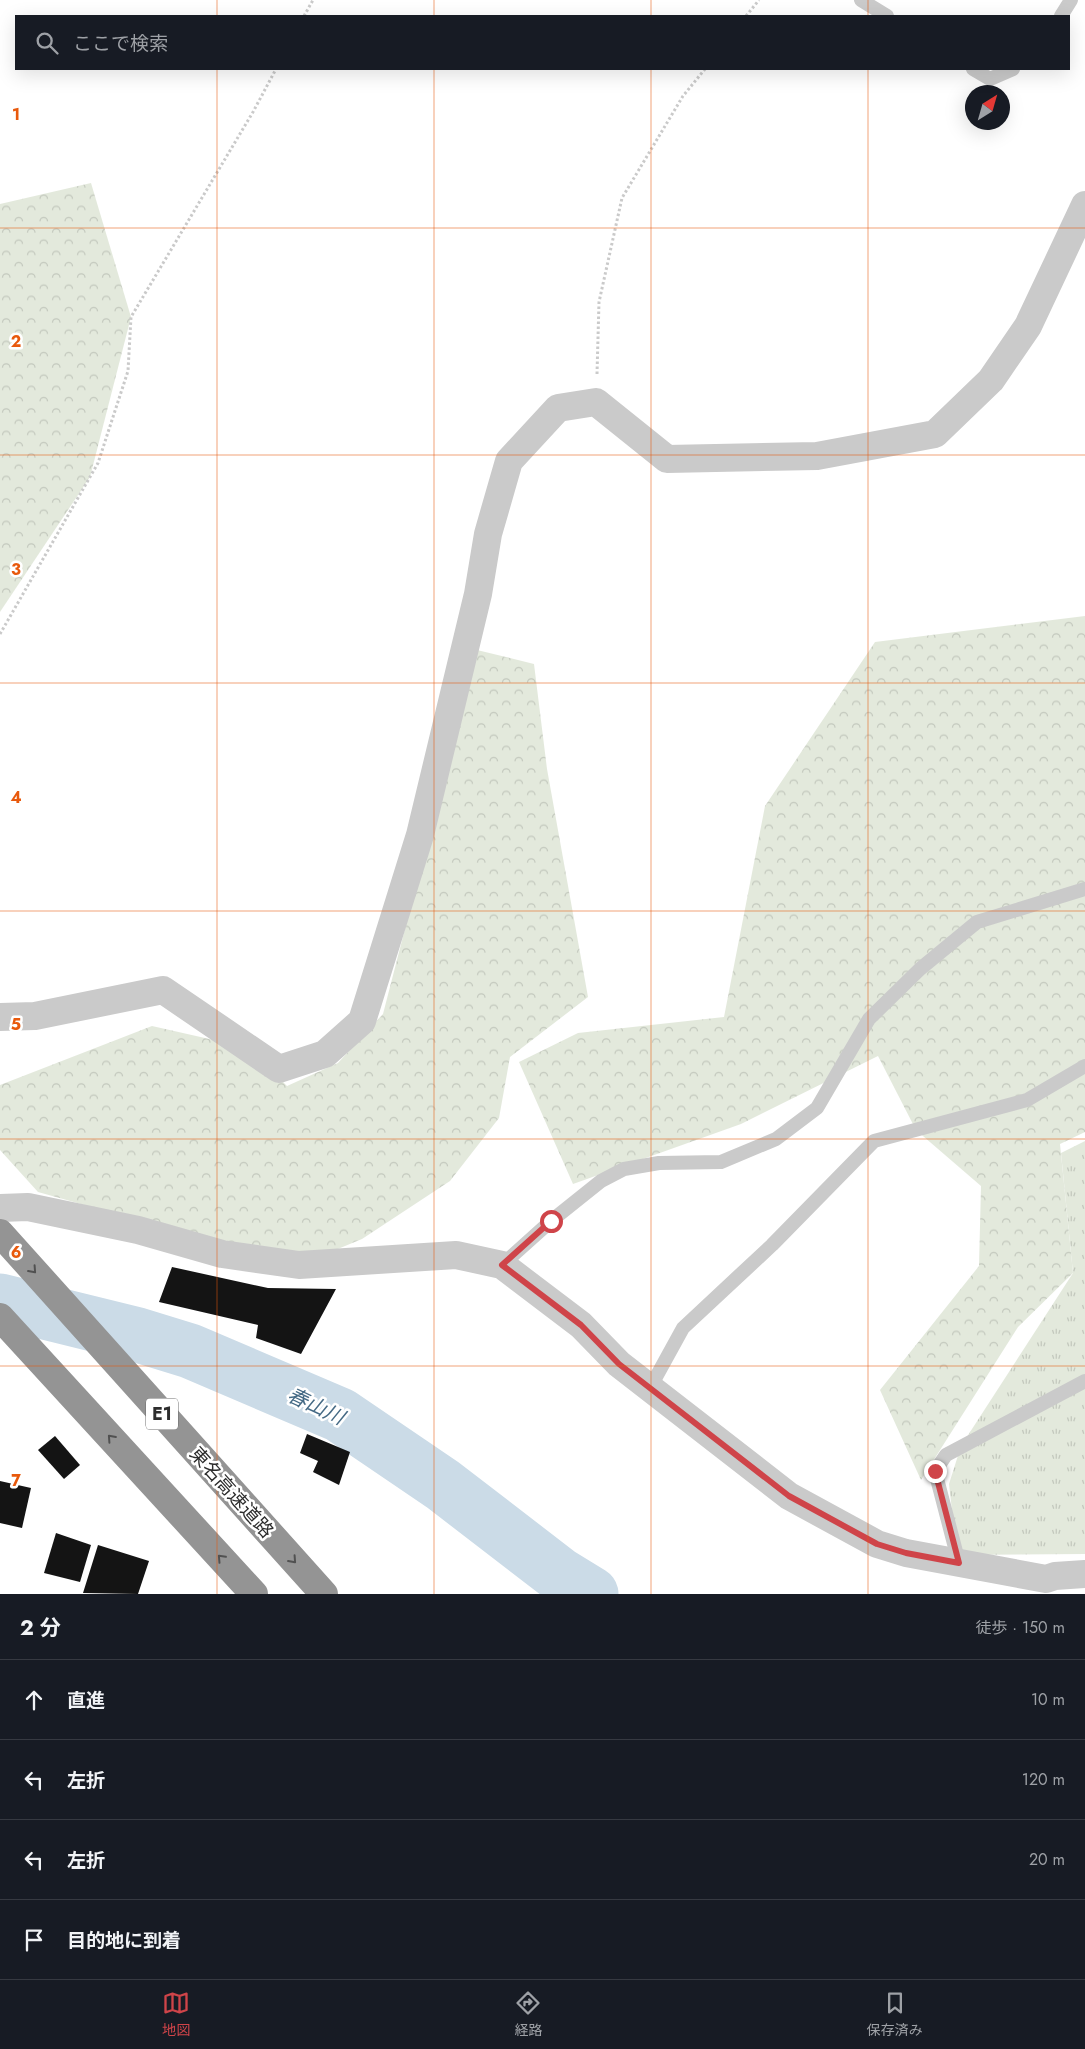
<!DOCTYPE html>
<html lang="ja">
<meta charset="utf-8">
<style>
body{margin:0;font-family:Jost,"Noto Sans JP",sans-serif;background:#242831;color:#f1f3f6}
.compass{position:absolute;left:965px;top:85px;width:45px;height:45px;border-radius:50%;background:#171b24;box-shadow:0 5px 20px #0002;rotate:37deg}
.stop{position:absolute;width:15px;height:15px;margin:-11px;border:4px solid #cf4449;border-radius:50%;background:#fff}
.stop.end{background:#cf4449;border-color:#fff;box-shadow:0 1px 5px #0008}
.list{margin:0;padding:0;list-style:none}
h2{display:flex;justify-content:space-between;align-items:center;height:65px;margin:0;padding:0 20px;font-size:21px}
h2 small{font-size:16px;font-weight:400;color:#9ea1a6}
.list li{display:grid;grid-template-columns:32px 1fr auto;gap:15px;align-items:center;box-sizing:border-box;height:80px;padding:0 20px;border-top:1px solid #363941}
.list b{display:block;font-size:19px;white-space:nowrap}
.list em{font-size:16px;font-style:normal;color:#9ea1a6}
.icon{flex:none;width:28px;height:28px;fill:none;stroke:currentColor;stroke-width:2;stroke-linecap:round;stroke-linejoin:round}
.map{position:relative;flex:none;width:1085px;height:1594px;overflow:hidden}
.search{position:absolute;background:#171b24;box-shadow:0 5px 20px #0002;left:15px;right:15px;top:15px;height:55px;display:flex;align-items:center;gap:12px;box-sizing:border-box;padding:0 18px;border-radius:0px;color:#9ea1a6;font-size:19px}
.sheet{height:385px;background:#171b24}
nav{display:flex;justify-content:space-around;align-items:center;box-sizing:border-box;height:70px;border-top:1px solid #363941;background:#171b24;font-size:14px;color:#9ea1a6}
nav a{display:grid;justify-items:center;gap:2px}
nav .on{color:#cf4449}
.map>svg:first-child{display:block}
.grass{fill:url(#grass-tufts)}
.forest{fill:url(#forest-crowns)}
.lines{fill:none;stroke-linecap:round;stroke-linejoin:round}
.river{stroke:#cbdbe7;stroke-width:55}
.building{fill:#141414}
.path{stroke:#cacaca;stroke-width:3;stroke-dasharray:2.5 2.5;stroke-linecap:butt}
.lane{stroke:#cacaca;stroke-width:14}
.street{stroke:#cacaca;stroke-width:28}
.highway{stroke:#949494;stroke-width:28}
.oneway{stroke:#515151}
.route{stroke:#cf4449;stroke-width:6}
.grid{fill:none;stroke:#e8590c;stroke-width:1;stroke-opacity:0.55}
.labels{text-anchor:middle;stroke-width:5;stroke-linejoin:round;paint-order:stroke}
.shield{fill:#fff;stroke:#6c6c6c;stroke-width:1}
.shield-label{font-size:18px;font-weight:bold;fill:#2d2d2d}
.street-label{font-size:19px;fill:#2d2d2d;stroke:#fff}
.water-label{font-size:20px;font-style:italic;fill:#456a85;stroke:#fff}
.grid-label{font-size:16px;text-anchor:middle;font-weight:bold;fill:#e8590c;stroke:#fff;stroke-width:5;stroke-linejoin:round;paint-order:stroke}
</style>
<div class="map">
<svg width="1085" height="1594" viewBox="0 0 1085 1594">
<defs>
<pattern id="grass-tufts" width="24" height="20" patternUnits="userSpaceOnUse" patternTransform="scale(1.25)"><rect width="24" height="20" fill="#e3e9dc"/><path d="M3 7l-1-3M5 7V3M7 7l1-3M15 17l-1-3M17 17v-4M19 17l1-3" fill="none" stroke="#c3c8bd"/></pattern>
<pattern id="forest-crowns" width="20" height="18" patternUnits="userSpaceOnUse" patternTransform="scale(1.25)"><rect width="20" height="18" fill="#e3e9dc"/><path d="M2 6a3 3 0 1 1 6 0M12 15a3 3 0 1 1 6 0" fill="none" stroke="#c3c8bd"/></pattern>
</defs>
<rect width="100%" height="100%" fill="#fff"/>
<path class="grass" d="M1085,1141V1554L957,1555L949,1484L961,1446L1073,1273L1061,1153Z"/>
<g class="forest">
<path d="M91,183L131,317L90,477L0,612V204Z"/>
<path d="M1085,616V1132L1060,1144L1073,1273L1018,1327L921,1480L880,1390L979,1266L981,1186L916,1130L878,1056L741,1124L573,1184L519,1062L578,1033L724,1017L765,806L875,642Z"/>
<path d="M477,650L534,664L547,769L588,997L510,1057L499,1118L450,1181L362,1239L299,1265L38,1192L0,1150V1085L152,1026L249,1048L287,1086L338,1063L383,1014Z"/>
</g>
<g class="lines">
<path class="river" d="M0,1301L138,1335L190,1351L340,1415L443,1485L560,1575L591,1594"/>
</g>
<g class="building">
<path d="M172,1267L268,1288L336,1289L301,1354L256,1338L258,1325L159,1302Z"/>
<path d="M307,1434L350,1452L339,1485L313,1472L318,1461L300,1453Z"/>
<path d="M55,1436L80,1465L64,1479L38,1450Z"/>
<path d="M0,1481L31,1488L22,1528L0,1523Z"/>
<path d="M56,1533L91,1545L80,1582L44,1573Z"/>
<path d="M98,1545L149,1561L138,1594L83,1593Z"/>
</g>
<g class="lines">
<g class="path">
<path d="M304,16L313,0"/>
<path d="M746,16L759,0"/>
<path d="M597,374L599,302L622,198L683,96L705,69"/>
<path d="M0,634L98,463L128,371L131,317L253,112L276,69"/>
</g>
<g class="lane">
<path d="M861,0L887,16"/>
<path d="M1061,16L1071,0"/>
<path d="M973,69L990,79L1013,69"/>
<path d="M502,1265L551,1221L601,1181L624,1169L659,1163L721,1162L776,1139L817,1108L869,1019L920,969L977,922L1085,889"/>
<path d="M650,1388L683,1328L772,1245L874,1141L1027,1100L1085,1066"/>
<path d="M959,1563L935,1471L946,1455L1085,1381"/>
</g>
<g class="street">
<path d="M0,1017L35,1016L163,990L279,1069L325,1054L362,1021L420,835L478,594L488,534L509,461L558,408L596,402L667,459L817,456L935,434L991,380L1028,326L1085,205"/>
<path d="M0,1208L28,1207L138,1230L222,1254L299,1265L456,1255L502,1265L581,1325L619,1364L789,1496L877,1544L906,1553L1046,1579L1055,1576L1085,1574"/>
</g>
<g class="highway">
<path d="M0,1233L324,1594"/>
<path d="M0,1317L254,1594"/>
</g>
</g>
<defs><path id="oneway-chevron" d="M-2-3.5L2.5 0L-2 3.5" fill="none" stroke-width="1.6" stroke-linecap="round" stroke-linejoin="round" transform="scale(1.25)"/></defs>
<g class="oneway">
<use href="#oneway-chevron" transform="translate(33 1270) rotate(48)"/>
<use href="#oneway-chevron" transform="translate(111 1438) rotate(-132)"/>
<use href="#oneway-chevron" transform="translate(221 1558) rotate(-133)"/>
<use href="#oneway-chevron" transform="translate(293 1560) rotate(48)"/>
</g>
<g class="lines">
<path class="route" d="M551,1221L502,1265L581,1325L619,1364L789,1496L877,1544L906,1553L959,1563L935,1471"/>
</g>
<path class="grid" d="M217,0V16M434,0V16M651,0V16M868,0V16M217,69V1594M434,69V1594M651,69V1594M868,69V1594M0,228H1085M0,455H1085M0,683H1085M0,911H1085M0,1139H1085M0,1366H1085"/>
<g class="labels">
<rect class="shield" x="146" y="1398.5" width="32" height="31" rx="4"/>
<g class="shield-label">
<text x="162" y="1420">E1</text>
</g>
<g class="street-label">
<text transform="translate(232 1492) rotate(48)" y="7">東名高速道路</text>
</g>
<g class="water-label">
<text transform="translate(316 1406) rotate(25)" y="7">春山川</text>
</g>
</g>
<g class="grid-label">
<text x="16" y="120">1</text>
<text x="16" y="347">2</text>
<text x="16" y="575">3</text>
<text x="16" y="803">4</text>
<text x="16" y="1030">5</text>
<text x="16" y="1258">6</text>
<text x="16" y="1486">7</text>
</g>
</svg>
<svg class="compass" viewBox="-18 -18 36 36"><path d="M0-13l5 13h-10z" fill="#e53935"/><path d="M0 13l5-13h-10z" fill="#9ea1a6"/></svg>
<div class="stop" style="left:551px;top:1221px"></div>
<div class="stop end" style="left:935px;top:1471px"></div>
<div class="search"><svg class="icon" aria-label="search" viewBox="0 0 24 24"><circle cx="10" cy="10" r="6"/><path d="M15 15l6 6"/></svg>ここで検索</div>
</div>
<section class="sheet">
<h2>2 分<small>徒歩 · 150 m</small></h2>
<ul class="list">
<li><svg class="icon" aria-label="ahead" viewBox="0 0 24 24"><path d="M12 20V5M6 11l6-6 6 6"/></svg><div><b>直進</b></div><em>10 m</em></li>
<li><svg class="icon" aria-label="left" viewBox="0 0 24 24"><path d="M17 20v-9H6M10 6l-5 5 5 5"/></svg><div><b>左折</b></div><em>120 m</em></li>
<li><svg class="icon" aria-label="left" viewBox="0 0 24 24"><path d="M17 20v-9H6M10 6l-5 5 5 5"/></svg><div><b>左折</b></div><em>20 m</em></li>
<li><svg class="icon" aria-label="arrive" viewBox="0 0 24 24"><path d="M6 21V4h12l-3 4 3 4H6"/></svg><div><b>目的地に到着</b></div></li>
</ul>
</section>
<nav>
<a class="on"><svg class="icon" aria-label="map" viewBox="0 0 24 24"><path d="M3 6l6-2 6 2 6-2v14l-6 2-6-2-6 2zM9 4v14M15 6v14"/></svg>地図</a>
<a><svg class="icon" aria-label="directions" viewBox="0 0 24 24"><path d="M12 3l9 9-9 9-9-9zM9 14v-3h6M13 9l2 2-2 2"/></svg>経路</a>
<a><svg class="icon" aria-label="saved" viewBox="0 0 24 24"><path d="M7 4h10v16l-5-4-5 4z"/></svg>保存済み</a>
</nav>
